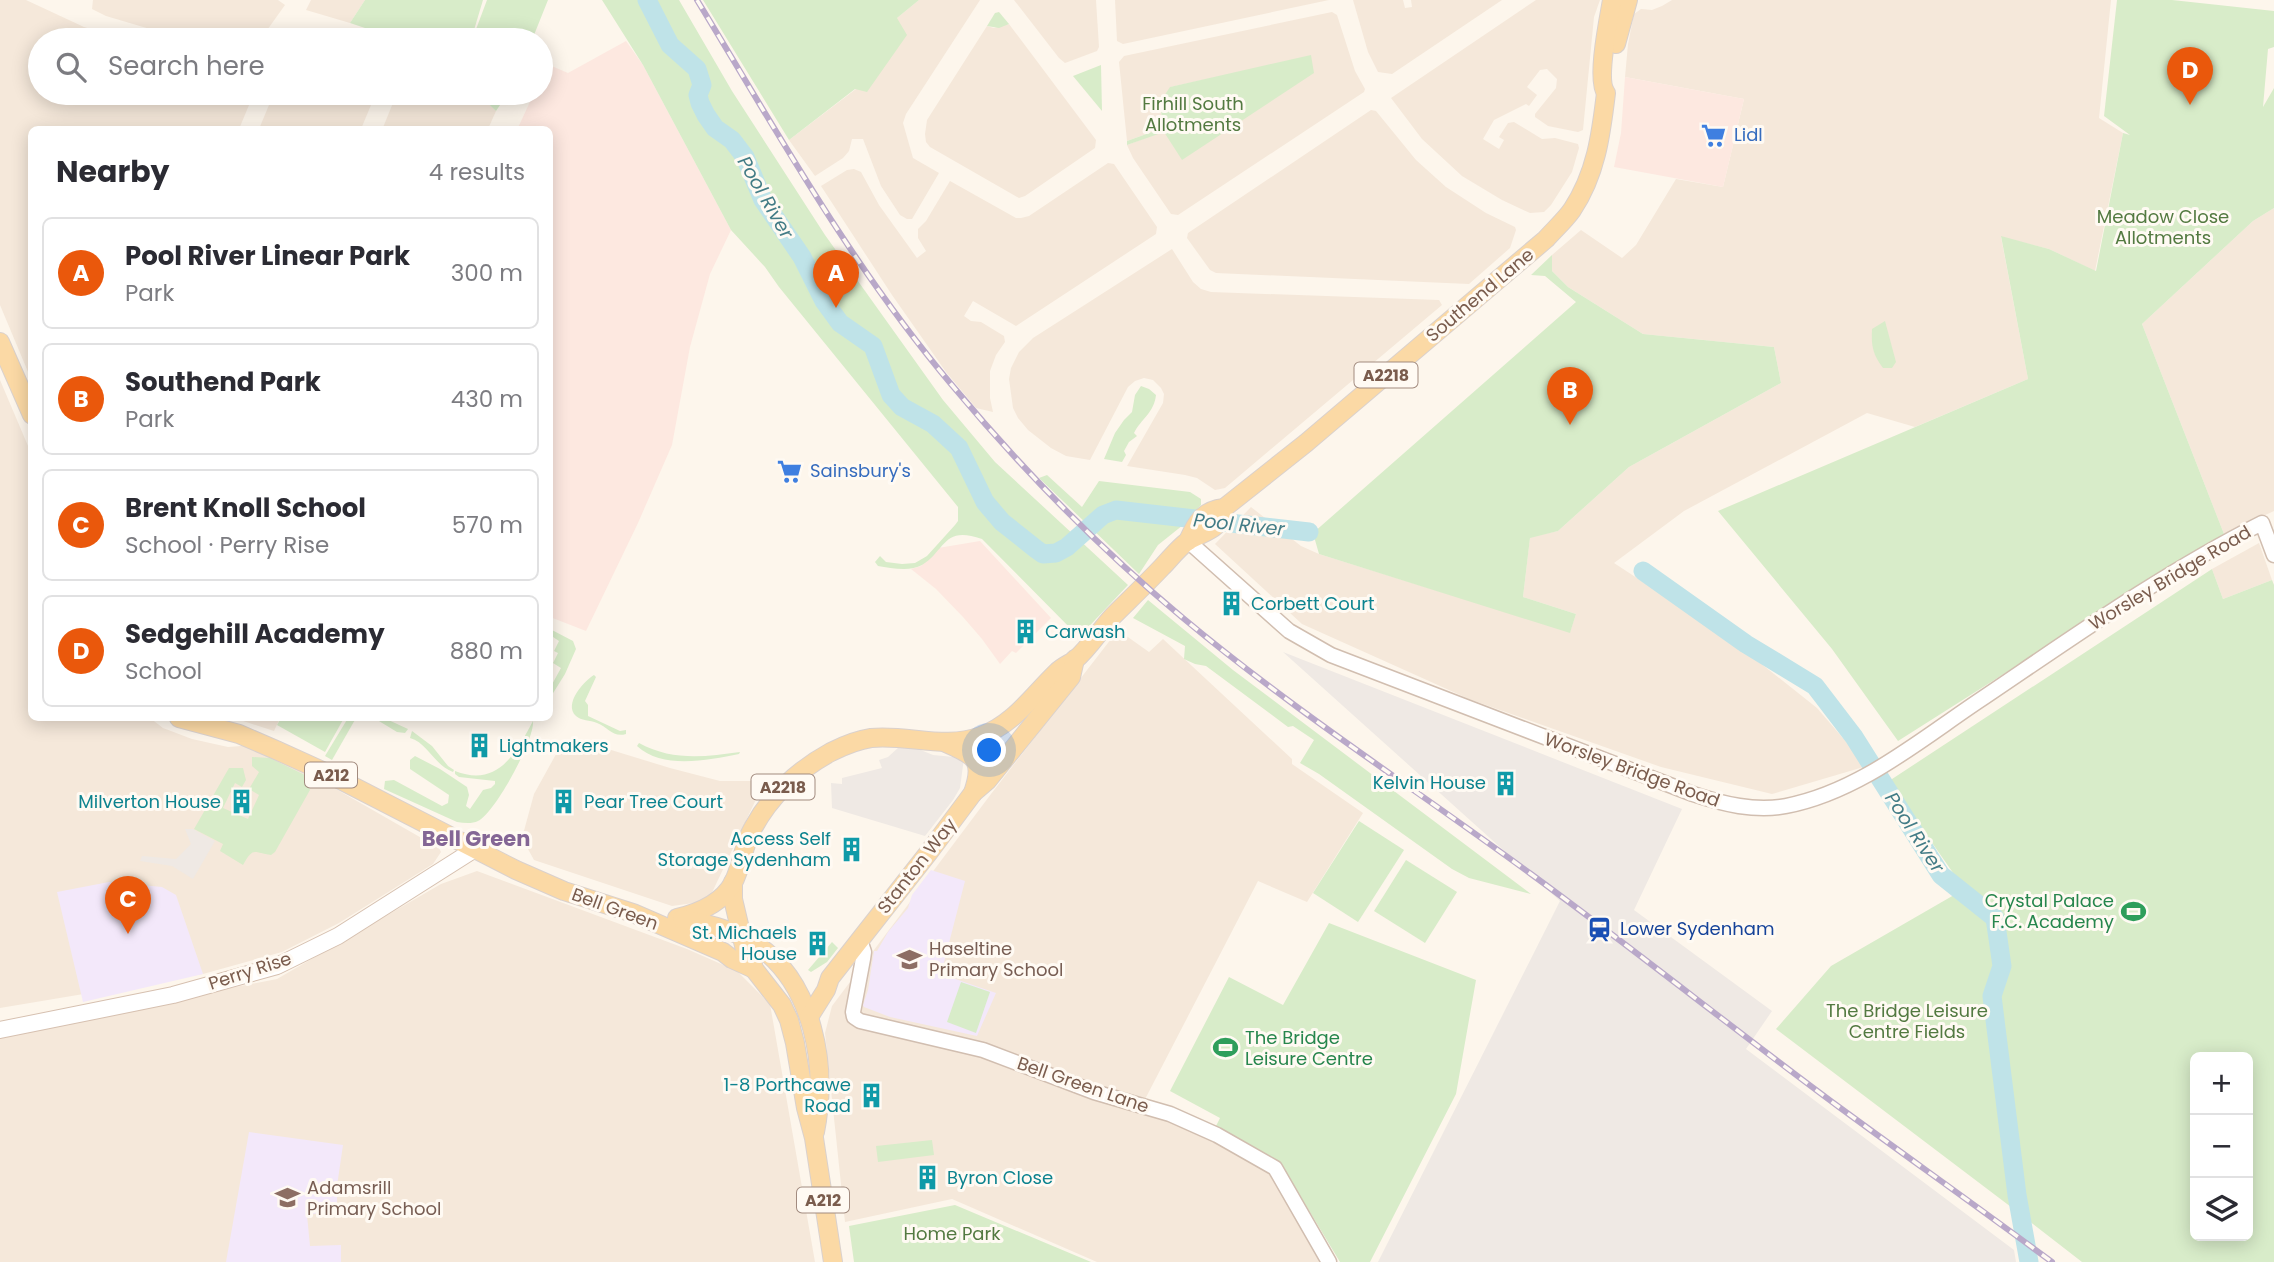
<!DOCTYPE html>
<meta charset="utf-8">
<style>
body{margin:0;font-family:Poppins,sans-serif;background:#f2f2f3;color:#2b2b33}
.controls{position:absolute;right:21px;bottom:21px;display:grid;overflow:hidden;border-radius:10px;box-shadow:0 4px 18px #0003}
.controls button{width:63px;height:63px;display:grid;place-items:center;padding:0;border:0;border-bottom:2px solid #e1e1e2;background:#fff;color:#2b2b33;font:35px sans-serif}
.you{position:absolute;left:990px;top:751px;width:24px;height:24px;margin:-18px;border:5px solid #fff;border-radius:50%;background:#1a73e8;box-shadow:0 0 0 10px #1a73e833}
.badge{display:grid;place-items:center;width:46px;height:46px;border-radius:50%;background:#ea580c;color:#fff;font-size:23px;font-weight:700}
.pin{position:absolute;translate:-50% -58px;filter:drop-shadow(0 2px 4px #0008)}
.pin::after{content:'';position:absolute;top:37px;width:24px;height:21px;background:inherit;clip-path:polygon(0 0,100% 0,50% 100%)}
.list{margin:0;padding:0;list-style:none}
h2{display:flex;justify-content:space-between;align-items:center;height:91px;margin:0;padding:0 28px;font-size:30px}
h2 small{font-size:23px;font-weight:400;color:#7c7c81}
.list li{display:grid;grid-template-columns:46px 1fr auto;gap:21px;align-items:center;box-sizing:border-box;height:112px;margin:0 14px 14px;padding:0 14px;border:2px solid #e1e1e2;border-radius:10px}
.list b{display:block;font-size:26px;white-space:nowrap}
.list p{margin:0;font-size:23px;white-space:nowrap;color:#7c7c81}
.list em{font-size:23px;font-style:normal;color:#7c7c81}
.icon{flex:none;width:38px;height:38px;fill:none;stroke:currentColor;stroke-width:2;stroke-linecap:round;stroke-linejoin:round}
.map{position:relative;flex:none;width:2274px;height:1262px;overflow:hidden}
.search{position:absolute;background:#fff;box-shadow:0 4px 18px #0003;left:28px;top:28px;width:525px;height:77px;display:flex;align-items:center;gap:18px;box-sizing:border-box;padding:0 24px;border-radius:38px;color:#7c7c81;font-size:26px}
.panel{position:absolute;background:#fff;box-shadow:0 4px 18px #0003;left:28px;top:126px;width:525px;height:595px;border-radius:10px}
.map>svg:first-child{display:block}
.residential{fill:#f5e8da}
.commercial{fill:#fde8e0}
.industrial{fill:#efe9e4}
.education{fill:#f3e8fa}
.green{fill:#d8ecc9;fill-rule:evenodd}
.lines{fill:none;stroke-linecap:round;stroke-linejoin:round}
.river{stroke:#bfe3e8;stroke-width:19}
.tertiary-casing{stroke:#d1beb0;stroke-width:17}
.secondary-casing{stroke:#d6c0b0;stroke-width:18}
.primary-casing{stroke:#dad1cd;stroke-width:20}
.tertiary{stroke:#fff;stroke-width:14}
.secondary{stroke:#fff;stroke-width:16}
.primary{stroke:#fbd9a5;stroke-width:18}
.rail-casing{stroke:#b9a8c9;stroke-width:6}
.rail{stroke:#fffaf3;stroke-width:3.5;stroke-dasharray:10;stroke-linecap:butt}
.labels{text-anchor:middle;stroke-width:6;stroke-linejoin:round;paint-order:stroke}
.shield{fill:#fffaf3;stroke:#a28b7f;stroke-width:2}
.shield-label{font-size:16px;font-weight:bold;fill:#7a5c4d}
.park-label{font-size:18px;fill:#537a41;stroke:#fffaf3}
.shop-label{font-size:18px;fill:#366cbe;stroke:#fffaf3;text-anchor:start}
.street-label{font-size:18px;fill:#7a5c4d;stroke:#fffaf3}
.culture-label{font-size:18px;fill:#0d838f;stroke:#fffaf3;text-anchor:start}
.leisure-label{font-size:18px;fill:#27864d;stroke:#fffaf3;text-anchor:end}
.transit-label{font-size:18px;fill:#164399;stroke:#fffaf3;text-anchor:start}
.education-label{font-size:18px;fill:#785e54;stroke:#fffaf3;text-anchor:start}
.water-label{font-size:19px;font-style:italic;fill:#437c86;stroke:#fffaf3}
.quarter-label{font-size:21px;font-weight:bold;fill:#846695;stroke:#fffaf3}
</style>
<div class="map">
<svg width="2274" height="1262" viewBox="0 0 2274 1262">
<rect width="100%" height="100%" fill="#fdf6ec"/>
<g class="residential">
<path d="M0,0H26L84,27L125,40H40V93H254L239,129L32,130L31,379L0,305Z"/>
<path d="M93,0H278L285,5L260,40H187L106,16L92,9Z"/>
<path d="M311,0H365L350,23L306,10Z"/>
<path d="M919,0H980L906,114L903,123L913,158L939,173L912,219H907L900,215L881,186L863,139H852L849,151L843,158L815,176L789,140L856,89L897,18Z"/>
<path d="M1014,0H1096L1099,47L1097,51L1065,63L1059,58Z"/>
<path d="M1115,0H1329L1123,44L1117,41Z"/>
<path d="M1353,0H1403L1405,8L1412,7L1411,0H1502L1392,74L1378,72L1368,52Z"/>
<path d="M1536,0H1600L1594,17L1583,130L1578,132L1548,126L1535,117V114L1556,88L1557,79L1547,69L1540,70L1527,87L1537,95L1529,106L1526,104L1494,120L1483,139L1499,149L1504,140L1499,137L1508,123L1514,122L1542,139L1555,138L1578,144L1579,148L1572,172L1551,205L1544,212L1530,213L1502,200L1462,176L1422,139L1391,98Z"/>
<path d="M1672,0H2111L2099,118L2123,133L2095,271L2049,249L2001,237L2028,379L1915,427L1867,413L1684,511L1614,563L1730,639L1817,708L1867,766L1772,794L1661,767L1469,699L1302,624L1215,544L1251,507L1301,546L1319,554L1570,632L1576,614L1523,597L1530,537L1558,531L1629,467L1781,383L1774,347L1643,334L1568,287L1552,271V255L1581,230L1622,258L1636,245L1676,179L1723,187L1744,99L1625,77L1628,44L1634,14L1641,9L1652,10L1662,6Z"/>
<path d="M1332,12L1337,15L1355,71L1365,89L1364,92L1178,215L1171,214L1133,158L1127,145L1164,131L1182,159L1311,56L1171,87L1160,102L1163,128L1127,141L1119,62L1124,56Z"/>
<path d="M1009,24L1096,140L1095,148L1025,196L1019,198L930,147L926,142L925,134L927,120L987,26L994,28Z"/>
<path d="M299,29L338,40H295Z"/>
<path d="M274,93H376L361,129H259Z"/>
<path d="M397,93H477L496,111L488,129L382,130Z"/>
<path d="M1371,110L1376,111L1416,160L1446,187L1486,213L1515,227L1516,230L1510,248L1469,284L1216,273L1210,270L1187,238L1188,233Z"/>
<path d="M1108,163L1114,164L1157,227L1156,234L1016,326L973,301L964,316L971,321L981,322L1004,336L1005,342L996,355L990,371V398L993,412L976,408L946,372L892,295L821,186L847,170L854,169L861,172L879,205L917,258L926,251L918,238V229L926,221L950,181L1016,218H1021L1029,216Z"/>
<path d="M2274,208V511L2224,534L2142,324L2253,221Z"/>
<path d="M1172,249L1193,282L1201,289L1211,292L1439,300L1442,305L1225,488L1215,490L1197,478L1185,475L1127,466L1163,403L1164,394L1161,388L1153,380L1144,378L1135,381L1128,387L1090,460L1066,456L1051,448L1028,430L1018,418L1013,408L1009,379L1011,368L1019,352L1033,338Z"/>
<path d="M0,380L31,453L32,718H150L163,728L192,739L228,747L254,745L287,761L439,848L441,852L433,864L339,923L282,952L203,974L0,1008Z"/>
<path d="M2259,543L2272,580L2223,599L2212,569Z"/>
<path d="M1118,630L1149,652L1163,639L1292,759V764L1363,813L1307,902L1258,881L1141,1107L1224,1142L1273,1176L1324,1262H1097L952,1199L845,1222L825,1033L832,1006L991,794Z"/>
<path d="M234,718H280L274,731Z"/>
<path d="M572,738L670,768L720,781H754L760,791L708,901L672,906L534,860L522,838L534,794L560,747Z"/>
<path d="M477,871L687,949L737,971L770,1004L815,1262H0V1033L277,979L441,884Z"/>
</g>
<g class="commercial">
<path d="M626,41L643,65L731,230L710,274L690,347L672,445L638,523L586,631L550,617V130H517L534,93H541V77L547,64L568,73Z"/>
<path d="M1625,77L1744,99L1723,187L1614,167L1621,133Z"/>
<path d="M980,541L1051,618L1016,653L1012,651L1000,664L982,639L963,617L936,589L911,569L921,566L938,548Z"/>
</g>
<g class="industrial">
<path d="M1283,652L1682,809L1634,910L1772,1011L1746,1049L2014,1250L2016,1262H1378L1560,901Z"/>
<path d="M898,748L918,749L933,755L964,758L960,788L953,800L925,836L832,808L831,783L842,784V778L882,768L879,760L888,757Z"/>
<path d="M185,829H193L215,841L193,879L172,866L140,861L142,856L176,859L191,844Z"/>
</g>
<g class="education">
<path d="M931,870L965,881L941,974L996,993L977,1036L890,1017L864,1007L863,1005L868,990L874,951H877L888,932L908,908L912,895Z"/>
<path d="M109,882L162,887L176,895L203,974L83,1002L57,892Z"/>
<path d="M249,1132L343,1145L337,1186V1210L307,1215L310,1246L341,1245V1262H226Z"/>
</g>
<g class="green">
<path d="M365,0H483L471,40L398,39L350,23Z"/>
<path d="M487,0H548L532,40H472Z"/>
<path d="M602,0H679L732,91L825,235L943,400L995,462L1128,585L1079,637L982,539C943,525 946,550 922,565C910,572 891,568 878,566L875,562L880,556L886,562L902,564L915,563L927,556L955,525L958,521V507L779,287L765,267L731,230L643,65Z"/>
<path d="M703,0H919L897,18L907,35L867,92L855,89L789,140Z"/>
<path d="M2117,0H2172L2274,11V47L2268,49L2263,107L2274,88V208L2253,221L2142,324L2224,534L1898,741L1832,649L1718,511L2028,379L2001,236L2049,249L2096,271L2123,133L2130,135L2104,116Z"/>
<path d="M999,12L1009,24L999,28L987,26L995,13Z"/>
<path d="M1311,55L1314,73L1182,160L1164,132L1127,145V141L1163,128L1160,102L1170,87Z"/>
<path d="M1101,65L1102,111L1073,76Z"/>
<path d="M477,93H508L496,111Z"/>
<path d="M1552,255V271L1568,287L1643,334L1774,347L1781,383L1629,467L1558,531L1530,538L1523,597L1576,614L1570,633L1319,554L1313,533L1576,302L1545,276L1531,275Z"/>
<path d="M1885,321L1896,362L1892,368H1883C1873,355 1871,346 1872,329Z"/>
<path d="M1141,386L1149,389L1156,395C1154,413 1141,419 1134,433L1137,436L1129,442L1124,451L1126,455L1122,462L1104,459L1115,433L1124,420L1132,412L1135,395Z"/>
<path d="M1047,475L1082,507L1099,481L1190,492L1201,499V505L1183,525L1158,545L1139,574L1039,478Z"/>
<path d="M2212,569L2223,599L2272,580L2274,585V1262H2082L2029,1221L1992,1004L1994,988L2005,964L2007,954L2003,924L1991,907L1979,894L1958,880L1889,781ZM2195,1057H2248V1236H2195Z"/>
<path d="M1148,600L1233,670L1531,894L1469,878L1452,869L1319,774L1300,763L1314,740L1293,726L1288,727L1206,666L1195,664L1184,659L1185,646L1133,618Z"/>
<path d="M550,629L573,641L576,649L565,674L550,698V688L561,668L553,663L558,653L554,651L559,641L550,635Z"/>
<path d="M594,675L596,677L585,701L588,705V716L620,731L626,730V734C613,738 608,727 597,723C590,720 581,721 576,716C563,704 584,681 594,675Z"/>
<path d="M281,718H344L325,752L277,725Z"/>
<path d="M348,718H356L332,760L325,756Z"/>
<path d="M374,718H384L408,729L405,733L397,732Z"/>
<path d="M533,721C535,739 495,813 478,821C472,824 464,823 457,822L384,789L385,781L394,780L442,806L448,803L449,795L410,769V760L415,756L440,769L467,787L469,795L466,806L470,809L483,790L491,788L495,784V781L459,777L455,774V771C498,788 516,753 533,721Z"/>
<path d="M412,731L432,746L448,766L454,770L453,772C434,765 428,743 410,738Z"/>
<path d="M639,743C672,761 704,757 740,752L739,754C708,760 663,770 637,746Z"/>
<path d="M252,757L270,758L305,775L310,790L275,852L271,855C253,853 254,846 243,865L220,851L223,844L194,829L229,768H243L246,780L242,787L235,783L223,808L248,819L259,795L249,789L259,772L252,766Z"/>
<path d="M1359,821L1404,850L1358,922L1313,893Z"/>
<path d="M1406,860L1457,892L1425,943L1374,911Z"/>
<path d="M1954,895L1989,920L1998,964L1987,993L2015,1210L1776,1029L1831,966Z"/>
<path d="M1329,923L1476,980L1456,1094L1370,1262H1340L1281,1164L1215,1128L1220,1118L1170,1091L1229,977L1283,1005Z"/>
<path d="M832,942L838,948L827,962L811,972L808,970Z"/>
<path d="M961,982L990,992L976,1033L947,1022Z"/>
<path d="M932,1140L934,1155L878,1162L876,1146Z"/>
<path d="M955,1205L1091,1262H854L849,1226Z"/>
</g>
<g class="lines">
<g class="river">
<path d="M647,0L670,45L697,69L702,85L698,95L700,103L706,115L715,128L732,140L745,157L763,200L802,257L824,301L840,323L873,346L891,395L902,407L933,424L959,448L985,502L1002,522L1036,549L1043,554L1056,553L1067,547L1103,515L1116,510L1309,532"/>
<path d="M1643,571L1746,644L1815,686L1854,737L1941,875L1995,918L2002,966L1992,996L2017,1195L2029,1262"/>
</g>
<defs>
<g id="tertiary">
<path d="M1188,541L1289,631L1331,655L1693,794C1723,804 1755,812 1786,806C1859,792 1920,740 1980,700C2072,638 2163,573 2262,523L2274,555"/>
<path d="M860,940L864,952L863,959L853,1012L854,1017L860,1021L983,1050L1094,1092L1170,1114L1217,1135L1275,1168L1329,1262"/>
</g>
<path id="secondary" d="M0,1030L173,995L277,966L338,936L475,849"/>
<g id="primary">
<path d="M1616,44L1628,0"/>
<path d="M0,342L32,415"/>
<path d="M1188,541C1196,523 1203,510 1224,508L1306,443L1546,239C1554,230 1565,220 1572,210C1596,174 1601,135 1606,93C1596,80 1609,18 1612,0"/>
<path d="M179,718L239,734L276,750L327,773L516,870L564,891L633,913L723,952L732,959L754,969"/>
<path d="M946,743C976,756 984,760 973,793"/>
<path d="M733,882V899L745,950L752,961L754,969L782,1005L789,1020L795,1043L806,1108L814,1138L833,1262"/>
<path d="M677,918C698,913 722,903 733,883C742,866 743,845 753,828C771,795 798,770 831,752C843,746 857,740 871,738C908,734 945,750 981,736C1014,724 1033,695 1057,672C1062,667 1069,664 1075,660C1089,648 1100,630 1113,616C1129,600 1146,584 1162,567C1170,559 1178,548 1188,541C1204,531 1221,531 1224,508"/>
<path d="M682,919C706,924 733,929 754,943C814,982 828,1066 815,1132"/>
<path d="M809,1017L826,990L830,978L929,852L973,793L987,781L1071,677L1075,659"/>
</g>
</defs>
<use href="#tertiary" class="tertiary-casing"/>
<use href="#secondary" class="secondary-casing"/>
<use href="#primary" class="primary-casing"/>
<use href="#tertiary" class="tertiary"/>
<use href="#secondary" class="secondary"/>
<use href="#primary" class="primary"/>
<defs>
<path id="rail" d="M697,0C778,133 850,264 951,384C1021,468 1099,548 1183,618C1293,710 1415,789 1531,874C1635,950 1736,1031 1839,1107C1910,1159 1982,1210 2052,1262"/>
</defs>
<use href="#rail" class="rail-casing"/>
<use href="#rail" class="rail"/>
</g>
<defs>
<symbol id="supermarket-bare" viewBox="-9 -9 18 18"><path d="M-6-5.5h2.5l.6 2H6L4.5 2H-2.5L-4.4-4H-6ZM-1.5 3.2a1.3 1.3 0 1 0 .1 0ZM3 3.2a1.3 1.3 0 1 0 .1 0Z" fill="#3f7fe0" stroke="#fffaf3" stroke-width="2.5" paint-order="stroke"/></symbol>
<symbol id="building-bare" viewBox="-9 -9 18 18"><path d="M-4-6H4V6H1V3H-1V6H-4ZM-2.5-4.3h1.7v1.8h-1.7ZM.8-4.3h1.7v1.8H.8ZM-2.5-1h1.7V.8h-1.7ZM.8-1h1.7V.8H.8Z" fill="#0f9aa8" stroke="#fffaf3" stroke-width="2.5" paint-order="stroke"/></symbol>
<symbol id="stadium-bare" viewBox="-9 -9 18 18"><path d="M0-5a6.5 5 0 1 0 0 10a6.5 5 0 1 0 0-10ZM-3.5-1.8h7v3.6h-7Z" fill="#2e9e5b" stroke="#fffaf3" stroke-width="2.5" paint-order="stroke"/></symbol>
<symbol id="station-bare" viewBox="-9 -9 18 18"><path d="M-3-6H3Q5-6 5-4V2Q5 4 3 4L4.5 6H3L1.5 4h-3L-3 6H-4.5L-3 4Q-5 4-5 2V-4Q-5-6-3-6ZM-3.5-4v3h7v-3ZM-3.5 1v1.5H-2V1ZM2 1v1.5H3.5V1Z" fill="#1a4fb4" stroke="#fffaf3" stroke-width="2.5" paint-order="stroke"/></symbol>
<symbol id="school-bare" viewBox="-9 -9 18 18"><path d="M0-5L7-2L0 1L-7-2ZM-4 1L0 2.5L4 1V4Q0 6-4 4Z" fill="#8d6e63" stroke="#fffaf3" stroke-width="2.5" paint-order="stroke"/></symbol>
</defs>
<g fill-rule="evenodd">
<use href="#supermarket-bare" x="1696" y="118" width="35" height="35"/>
<use href="#supermarket-bare" x="772" y="454" width="35" height="35"/>
<use href="#building-bare" x="1214" y="586" width="35" height="35"/>
<use href="#building-bare" x="1008" y="614" width="35" height="35"/>
<use href="#building-bare" x="462" y="728" width="35" height="35"/>
<use href="#building-bare" x="1488" y="766" width="35" height="35"/>
<use href="#building-bare" x="224" y="784" width="35" height="35"/>
<use href="#building-bare" x="546" y="784" width="35" height="35"/>
<use href="#building-bare" x="834" y="832" width="35" height="35"/>
<use href="#stadium-bare" x="2116" y="894" width="35" height="35"/>
<use href="#station-bare" x="1582" y="912" width="35" height="35"/>
<use href="#building-bare" x="800" y="926" width="35" height="35"/>
<use href="#school-bare" x="892" y="942" width="35" height="35"/>
<use href="#stadium-bare" x="1208" y="1030" width="35" height="35"/>
<use href="#building-bare" x="854" y="1078" width="35" height="35"/>
<use href="#building-bare" x="910" y="1160" width="35" height="35"/>
<use href="#school-bare" x="270" y="1180" width="35" height="35"/>
</g>
<g class="labels">
<g class="shield">
<rect x="1354.5" y="362.5" width="63" height="25" rx="5"/>
<rect x="305" y="762.5" width="52" height="25" rx="5"/>
<rect x="751.5" y="774.5" width="63" height="25" rx="5"/>
<rect x="797" y="1187.5" width="52" height="25" rx="5"/>
</g>
<g class="shield-label">
<text x="1386" y="381">A2218</text>
<text x="331" y="781">A212</text>
<text x="783" y="793">A2218</text>
<text x="823" y="1206">A212</text>
</g>
<g class="park-label">
<text x="1193" y="110">Firhill South<tspan x="1193" dy="21">Allotments</tspan></text>
<text x="2163" y="223">Meadow Close<tspan x="2163" dy="21">Allotments</tspan></text>
<text x="1907" y="1017">The Bridge Leisure<tspan x="1907" dy="21">Centre Fields</tspan></text>
<text x="952" y="1240">Home Park</text>
</g>
<g class="shop-label">
<text x="1734" y="141">Lidl</text>
<text x="810" y="477">Sainsbury's</text>
</g>
<g class="street-label">
<text transform="translate(1480 295) rotate(-40)" y="6">Southend Lane</text>
<text transform="translate(2170 578) rotate(-31)" y="6">Worsley Bridge Road</text>
<text transform="translate(1632 770) rotate(20)" y="6">Worsley Bridge Road</text>
<text transform="translate(917 866) rotate(-52)" y="6">Stanton Way</text>
<text transform="translate(615 909) rotate(20)" y="6">Bell Green</text>
<text transform="translate(250 971) rotate(-18)" y="6">Perry Rise</text>
<text transform="translate(1083 1085) rotate(19)" y="6">Bell Green Lane</text>
</g>
<g class="culture-label">
<text x="1251" y="610">Corbett Court</text>
<text x="1045" y="638">Carwash</text>
<text x="499" y="752">Lightmakers</text>
<text x="1486" y="789" text-anchor="end">Kelvin House</text>
<text x="221" y="808" text-anchor="end">Milverton House</text>
<text x="584" y="808">Pear Tree Court</text>
<text x="831" y="845" text-anchor="end">Access Self<tspan x="831" dy="21">Storage Sydenham</tspan></text>
<text x="797" y="939" text-anchor="end">St. Michaels<tspan x="797" dy="21">House</tspan></text>
<text x="851" y="1091" text-anchor="end">1-8 Porthcawe<tspan x="851" dy="21">Road</tspan></text>
<text x="947" y="1184">Byron Close</text>
</g>
<g class="leisure-label">
<text x="2114" y="907">Crystal Palace<tspan x="2114" dy="21">F.C. Academy</tspan></text>
<text x="1245" y="1044" text-anchor="start">The Bridge<tspan x="1245" dy="21">Leisure Centre</tspan></text>
</g>
<g class="transit-label">
<text x="1620" y="935">Lower Sydenham</text>
</g>
<g class="education-label">
<text x="929" y="955">Haseltine<tspan x="929" dy="21">Primary School</tspan></text>
<text x="307" y="1194">Adamsrill<tspan x="307" dy="21">Primary School</tspan></text>
</g>
<g class="water-label">
<text transform="translate(766 197) rotate(60)" y="7">Pool River</text>
<text transform="translate(1239 524) rotate(6)" y="7">Pool River</text>
<text transform="translate(1915 832) rotate(57)" y="7">Pool River</text>
</g>
<g class="quarter-label">
<text x="476" y="846">Bell Green</text>
</g>
</g>
</svg>
<div class="controls">
<button>+</button>
<button>−</button>
<button><svg class="icon" aria-label="layers" viewBox="0 0 24 24"><path d="M12 4l9 5-9 5-9-5zM3 14l9 5 9-5"/></svg></button>
</div>
<div class="you"></div>
<div class="pin badge" style="left:836px;top:308px">A</div>
<div class="pin badge" style="left:1570px;top:425px">B</div>
<div class="pin badge" style="left:128px;top:934px">C</div>
<div class="pin badge" style="left:2190px;top:105px">D</div>
<div class="search"><svg class="icon" aria-label="search" viewBox="0 0 24 24"><circle cx="10" cy="10" r="6"/><path d="M15 15l6 6"/></svg>Search here</div>
<section class="panel">
<h2>Nearby<small>4 results</small></h2>
<ul class="list">
<li><span class="badge">A</span><div><b>Pool River Linear Park</b><p>Park</p></div><em>300 m</em></li>
<li><span class="badge">B</span><div><b>Southend Park</b><p>Park</p></div><em>430 m</em></li>
<li><span class="badge">C</span><div><b>Brent Knoll School</b><p>School · Perry Rise</p></div><em>570 m</em></li>
<li><span class="badge">D</span><div><b>Sedgehill Academy</b><p>School</p></div><em>880 m</em></li>
</ul>
</section>
</div>
